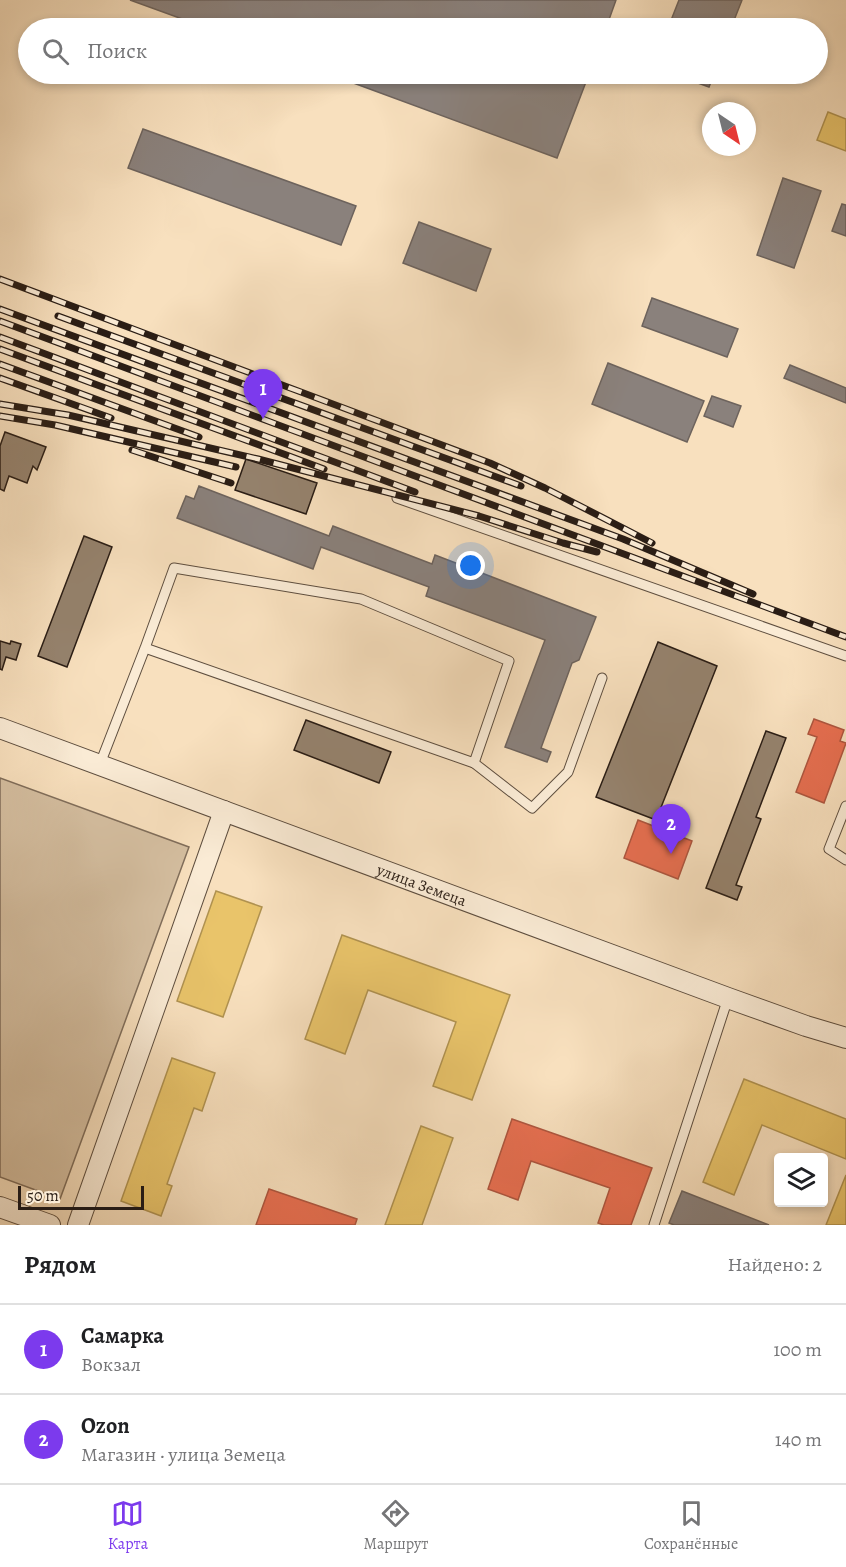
<!DOCTYPE html>
<html lang="ru">
<meta charset="utf-8">
<style>
body{margin:0;font-family:Alegreya,serif;background:#f2f2f2;color:#202124}
.controls{position:absolute;right:18px;bottom:18px;display:grid;overflow:hidden;border-radius:6px;box-shadow:0 3px 9px #0003}
.controls button{width:54px;height:54px;display:grid;place-items:center;padding:0;border:0;border-bottom:2px solid #e0e0e0;background:#fff;color:#202124;font:30px sans-serif}
.compass{position:absolute;left:702px;top:102px;width:54px;height:54px;border-radius:50%;background:#fff;box-shadow:0 3px 9px #0003;rotate:145deg}
.scale{position:absolute;left:18px;bottom:15px;width:126px;box-sizing:border-box;padding-left:6px;border:3px solid #2a1d15;border-top:0;font-size:16px;line-height:21px;white-space:nowrap;color:#2a1d15;-webkit-text-stroke:4px #faebd5;paint-order:stroke}
.you{position:absolute;left:471px;top:566px;width:21px;height:21px;margin:-15px;border:4px solid #fff;border-radius:50%;background:#1a73e8;box-shadow:0 0 0 9px #1a73e833}
.badge{display:grid;place-items:center;width:39px;height:39px;border-radius:50%;background:#7c3aed;color:#fff;font-size:20px;font-weight:700}
.pin{position:absolute;translate:-50% -50px;filter:drop-shadow(0 2px 3px #0008)}
.pin::after{content:'';position:absolute;top:32px;width:21px;height:18px;background:inherit;clip-path:polygon(0 0,100% 0,50% 100%)}
.list{margin:0;padding:0;list-style:none}
h2{display:flex;justify-content:space-between;align-items:center;height:78px;margin:0;padding:0 24px;font-size:26px}
h2 small{font-size:20px;font-weight:400;color:#757577}
.list li{display:grid;grid-template-columns:39px 1fr auto;gap:18px;align-items:center;box-sizing:border-box;height:90px;padding:0 24px;border-top:2px solid #e0e0e0}
.list b{display:block;font-size:22px;white-space:nowrap}
.list p{margin:0;font-size:20px;white-space:nowrap;color:#757577}
.list em{font-size:20px;font-style:normal;color:#757577}
.icon{flex:none;width:33px;height:33px;fill:none;stroke:currentColor;stroke-width:2;stroke-linecap:round;stroke-linejoin:round}
.map{position:relative;flex:none;width:846px;height:1225px;overflow:hidden}
.search{position:absolute;background:#fff;box-shadow:0 3px 9px #0003;left:18px;right:18px;top:18px;height:66px;display:flex;align-items:center;gap:15px;box-sizing:border-box;padding:0 21px;border-radius:33px;color:#757577;font-size:22px}
.sheet{height:258px;background:#fff}
nav{display:flex;justify-content:space-around;align-items:center;box-sizing:border-box;height:84px;border-top:2px solid #e0e0e0;background:#fff;font-size:16px;color:#757577}
nav a{display:grid;justify-items:center;gap:3px}
nav .on{color:#7c3aed}
.map>svg:first-child{display:block}
.green{fill:#d5bfa1;stroke:#806e5b;stroke-width:1.5}
.homes{fill:#e9c46a;stroke:#b09250;stroke-width:1.5}
.shops{fill:#e76f51;stroke:#ae563f;stroke-width:1.5}
.industry{fill:#8a817c;stroke:#6d635d;stroke-width:1.5}
.building{fill:#95826d;stroke:#2a1d15;stroke-width:1.5}
.lines{fill:none;stroke-linecap:round;stroke-linejoin:round}
.lane-casing{stroke:#5e4e3f;stroke-width:11}
.street-casing{stroke:#5e4e3f;stroke-width:22}
.lane{stroke:#faebd5;stroke-width:9}
.street{stroke:#faebd5;stroke-width:20}
.rail-casing{stroke:#2a1d15;stroke-width:7}
.rail{stroke:#faebd5;stroke-width:4.5;stroke-dasharray:14;stroke-linecap:butt}
.labels{text-anchor:middle;stroke-width:6;stroke-linejoin:round;paint-order:stroke}
.street-label{font-size:16px;fill:#2a1d15;stroke:#faebd5}
</style>
<div class="map">
<svg width="846" height="1225" viewBox="0 0 846 1225">
<rect width="100%" height="100%" fill="#f8e0be"/>
<filter id="stains"><feTurbulence type="fractalNoise" baseFrequency=".00333" numOctaves="4"/><feColorMatrix values="0 0 0 0 .2 0 0 0 0 .09 0 0 0 0 .02 0 0 0 .5 -.17"/></filter>
<radialGradient id="worn" r=".72"><stop offset=".6" stop-color="#630" stop-opacity="0"/><stop offset="1" stop-color="#630" stop-opacity=".3"/></radialGradient>
<path class="green" d="M0,778L189,847L60,1199L0,1177Z"/>
<g class="homes">
<path d="M828,112L846,119V151L817,140Z"/>
<path d="M216,891L262,907L223,1017L177,1001Z"/>
<path d="M342,935L510,995L472,1100L433,1086L456,1022L368,990L345,1054L305,1039Z"/>
<path d="M172,1058L215,1073L202,1111L194,1108L167,1184L172,1186L161,1216L121,1201Z"/>
<path d="M744,1079L846,1119V1159L762,1125L734,1195L703,1182Z"/>
<path d="M421,1126L453,1138L422,1225H385Z"/>
<path d="M846,1175V1225H826Z"/>
</g>
<g class="shops">
<path d="M814,719L844,730L840,741L846,743L824,803L796,792L817,737L808,734Z"/>
<path d="M638,820L692,841L678,879L624,858Z"/>
<path d="M512,1119L652,1168L631,1225H604L598,1223L610,1188L531,1161L518,1200L488,1189Z"/>
<path d="M269,1189L357,1219L355,1225H256Z"/>
</g>
<g class="industry">
<path d="M130,0H616L606,28H207Z"/>
<path d="M679,0H742L731,28H668Z"/>
<path d="M329,74H589L557,158Z"/>
<path d="M673,74H714L709,87Z"/>
<path d="M143,129L356,206L341,245L128,168Z"/>
<path d="M783,178L821,191L794,268L757,255Z"/>
<path d="M842,204L846,205V236L832,231Z"/>
<path d="M419,222L491,249L476,291L403,263Z"/>
<path d="M652,298L738,329L727,357L642,326Z"/>
<path d="M608,363L704,401L687,442L592,404Z"/>
<path d="M790,365L846,388V403L784,378Z"/>
<path d="M712,396L741,406L733,427L704,416Z"/>
<path d="M199,486L329,536L333,526L432,564L435,555L596,617L579,660L572,663L541,748L551,752L547,762L505,747L545,640L426,596L429,587L321,547L313,569L177,518L186,496L194,499Z"/>
<path d="M682,1191L769,1225H674L669,1223Z"/>
</g>
<g class="building">
<path d="M5,432L46,447L37,470L33,466L27,483L9,476L4,491L0,489V446Z"/>
<path d="M246,459L317,483L306,514L235,490Z"/>
<path d="M84,536L112,547L67,667L38,656Z"/>
<path d="M0,641L10,644L11,641L21,644L16,660L6,657L2,670L0,669Z"/>
<path d="M658,642L717,666L656,820L596,797Z"/>
<path d="M306,720L391,752L379,783L294,750Z"/>
<path d="M766,731L786,738L756,817L761,819L736,885L742,887L737,900L706,888Z"/>
</g>
<g class="lines">
<defs>
<g id="lane">
<path d="M397,498L846,656"/>
<path d="M474,763L532,808L568,772L602,678"/>
<path d="M100,764L145,648L174,568L361,599L509,661L474,763L145,648"/>
<path d="M846,806L829,849L846,860"/>
<path d="M654,1225L728,998"/>
</g>
<g id="street">
<path id="s1" d="M0,728L728,998L806,1026L846,1038"/>
<path d="M0,1207L50,1225"/>
<path d="M78,1225L224,811"/>
</g>
</defs>
<use href="#lane" class="lane-casing"/>
<use href="#street" class="street-casing"/>
<use href="#lane" class="lane"/>
<use href="#street" class="street"/>
<defs>
<g id="rail">
<path d="M0,279L490,463L545,488L652,543"/>
<path d="M0,309L623,539L753,594"/>
<path d="M58,316L521,486"/>
<path d="M0,321L846,637"/>
<path d="M0,337L415,492"/>
<path d="M0,349L324,469"/>
<path d="M0,364L199,437"/>
<path d="M0,378L111,418"/>
<path d="M0,404L68,415L258,459L479,516L563,543L597,552"/>
<path d="M0,416L55,425L236,467"/>
<path d="M132,450L231,483"/>
</g>
</defs>
<use href="#rail" class="rail-casing"/>
<use href="#rail" class="rail"/>
</g>
<g class="labels">
<g class="street-label">
<text dy="6" stroke="none"><textPath href="#s1" startOffset="450">улица Земеца</textPath></text>
</g>
</g>
<rect width="100%" height="100%" filter="url(#stains)"/>
<rect width="100%" height="100%" fill="url(#worn)"/>
</svg>
<div class="controls">
<button><svg class="icon" aria-label="layers" viewBox="0 0 24 24"><path d="M12 4l9 5-9 5-9-5zM3 14l9 5 9-5"/></svg></button>
</div>
<svg class="compass" viewBox="-18 -18 36 36"><path d="M0-13l5 13h-10z" fill="#e53935"/><path d="M0 13l5-13h-10z" fill="#757577"/></svg>
<div class="scale">50 m</div>
<div class="you"></div>
<div class="pin badge" style="left:263px;top:419px">1</div>
<div class="pin badge" style="left:671px;top:854px">2</div>
<div class="search"><svg class="icon" aria-label="search" viewBox="0 0 24 24"><circle cx="10" cy="10" r="6"/><path d="M15 15l6 6"/></svg>Поиск</div>
</div>
<section class="sheet">
<h2>Рядом<small>Найдено: 2</small></h2>
<ul class="list">
<li><span class="badge">1</span><div><b>Самарка</b><p>Вокзал</p></div><em>100 m</em></li>
<li><span class="badge">2</span><div><b>Ozon</b><p>Магазин · улица Земеца</p></div><em>140 m</em></li>
</ul>
</section>
<nav>
<a class="on"><svg class="icon" aria-label="map" viewBox="0 0 24 24"><path d="M3 6l6-2 6 2 6-2v14l-6 2-6-2-6 2zM9 4v14M15 6v14"/></svg>Карта</a>
<a><svg class="icon" aria-label="directions" viewBox="0 0 24 24"><path d="M12 3l9 9-9 9-9-9zM9 14v-3h6M13 9l2 2-2 2"/></svg>Маршрут</a>
<a><svg class="icon" aria-label="saved" viewBox="0 0 24 24"><path d="M7 4h10v16l-5-4-5 4z"/></svg>Сохранённые</a>
</nav>
